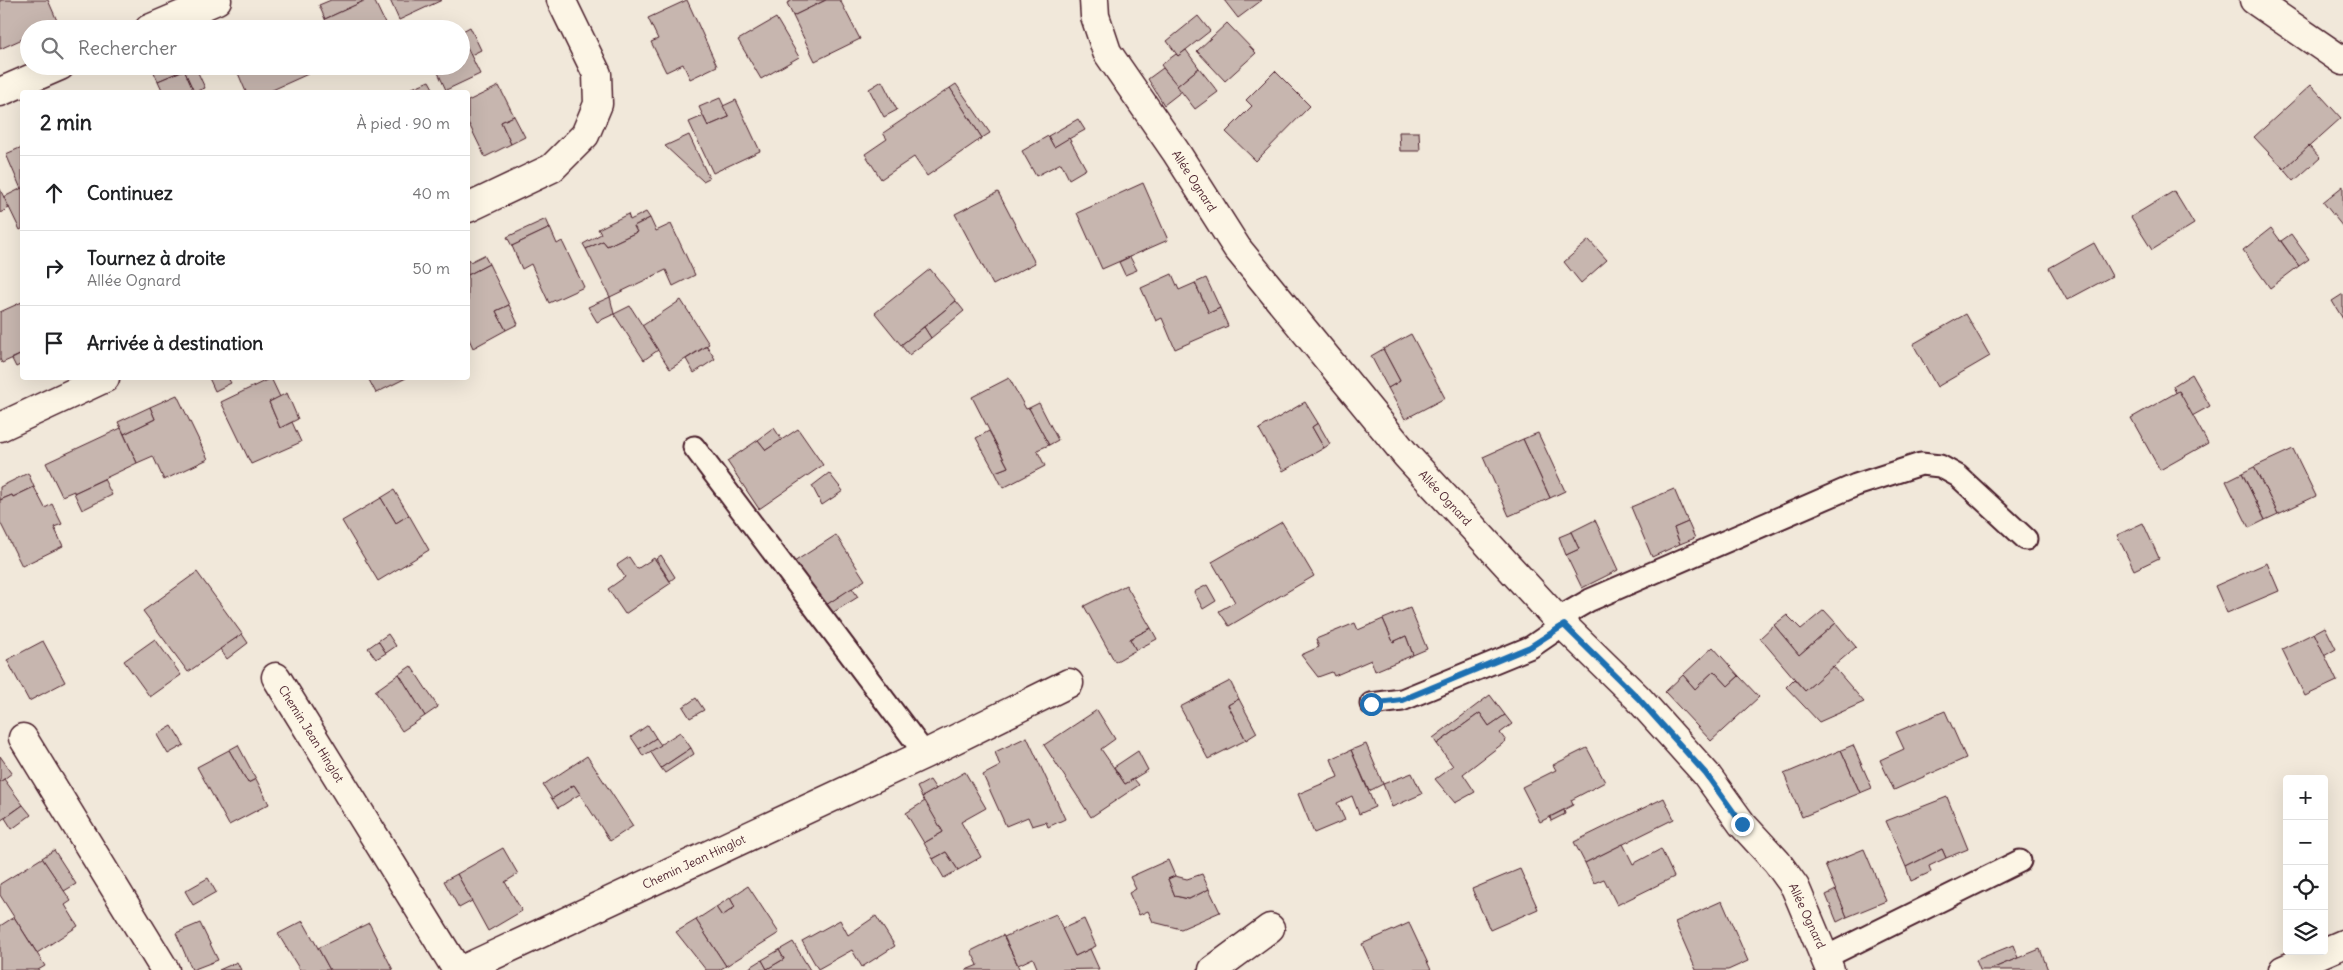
<!DOCTYPE html>
<html lang="fr">
<meta charset="utf-8">
<style>
body{margin:0;font-family:Delius,sans-serif;background:#f2f2f2;color:#202124}
.controls{position:absolute;right:15px;bottom:15px;display:grid;overflow:hidden;border-radius:5px;box-shadow:0 5px 20px #0002}
.controls button{width:45px;height:45px;display:grid;place-items:center;padding:0;border:0;border-bottom:1px solid #e0e0e0;background:#fff;color:#202124;font:25px sans-serif}
.stop{position:absolute;width:15px;height:15px;margin:-11px;border:4px solid #1f6fb2;border-radius:50%;background:#fff}
.stop.end{background:#1f6fb2;border-color:#fff;box-shadow:0 1px 5px #0008}
.list{margin:0;padding:0;list-style:none}
h2{display:flex;justify-content:space-between;align-items:center;height:65px;margin:0;padding:0 20px;font-size:21px}
h2 small{font-size:16px;font-weight:400;color:#757577}
.list li{display:grid;grid-template-columns:32px 1fr auto;gap:15px;align-items:center;box-sizing:border-box;height:75px;padding:0 20px;border-top:1px solid #e0e0e0}
.list b{display:block;font-size:19px;white-space:nowrap}
.list p{margin:0;font-size:16px;white-space:nowrap;color:#757577}
.list em{font-size:16px;font-style:normal;color:#757577}
.icon{flex:none;width:28px;height:28px;fill:none;stroke:currentColor;stroke-width:2;stroke-linecap:round;stroke-linejoin:round}
.map{position:relative;flex:none;width:2343px;height:970px;overflow:hidden}
.search{position:absolute;background:#fff;box-shadow:0 5px 20px #0002;left:20px;top:20px;width:450px;height:55px;display:flex;align-items:center;gap:12px;box-sizing:border-box;padding:0 18px;border-radius:28px;color:#757577;font-size:19px}
.panel{position:absolute;background:#fff;box-shadow:0 5px 20px #0002;left:20px;top:90px;width:450px;height:290px;border-radius:5px}
.map>svg:first-child{display:block}
.building{fill:#c7b6af;stroke:#4a1f2b}
.lines{fill:none;stroke-linecap:round;stroke-linejoin:round}
.service-casing{stroke:#4a1f2b;stroke-width:25}
.minor-casing{stroke:#4a1f2b;stroke-width:31}
.secondary-casing{stroke:#4a1f2b;stroke-width:31}
.service{stroke:#fcf5e5;stroke-width:21}
.minor{stroke:#fcf5e5;stroke-width:28}
.secondary{stroke:#fcf5e5;stroke-width:28}
.route{stroke:#1f6fb2;stroke-width:6}
.labels{text-anchor:middle;stroke-width:4;stroke-linejoin:round;paint-order:stroke}
.street-label{font-size:12px;fill:#4a1f2b;stroke:#fcf5e5}
</style>
<div class="map">
<svg width="2343" height="970" viewBox="0 0 2343 970">
<rect width="100%" height="100%" fill="#f1e8da"/>
<filter id="ink" filterUnits="userSpaceOnUse"><feTurbulence type="fractalNoise" baseFrequency=".02" numOctaves="2"/><feDisplacementMap in="SourceGraphic" scale="10" xChannelSelector="R" yChannelSelector="G"/><feConvolveMatrix kernelMatrix="1 2 1 2 8 2 1 2 1" color-interpolation-filters="sRGB"/></filter>
<g filter="url(#ink)">
<g class="building">
<path d="M0,0H48L58,23L45,29H29V36L0,49Z"/>
<path d="M331,0H361L362,2L325,19L319,5Z"/>
<path d="M366,0H374L388,29H329L325,19Z"/>
<path d="M390,0H442L399,20Z"/>
<path d="M687,0L717,66L690,79L683,64L666,72L651,42L658,39L648,18Z"/>
<path d="M793,0H826L793,16L787,3Z"/>
<path d="M826,0H840L860,39L815,61L793,16Z"/>
<path d="M1224,0H1262L1238,18Z"/>
<path d="M1198,16L1210,31L1178,56L1167,41Z"/>
<path d="M776,18L799,57L761,79L738,40Z"/>
<path d="M1227,23L1256,53L1225,81L1197,51Z"/>
<path d="M470,27L481,50L471,55L461,35V32Z"/>
<path d="M461,35L480,74L446,90L435,66H461Z"/>
<path d="M1186,50L1199,68L1177,86L1161,65L1176,54L1178,56Z"/>
<path d="M155,66H195L205,88L194,92L184,70L158,81L152,68Z"/>
<path d="M235,66H304L308,74L268,92H246Z"/>
<path d="M1163,68L1182,91L1164,105L1148,79Z"/>
<path d="M1199,68L1218,92L1195,109L1177,86Z"/>
<path d="M184,70L194,92H163L158,81Z"/>
<path d="M1275,71L1310,106L1256,161L1226,132L1252,106L1246,100Z"/>
<path d="M429,81L435,92H412L410,89Z"/>
<path d="M882,81L897,110L884,117L869,89Z"/>
<path d="M956,84L990,133L982,138L950,88Z"/>
<path d="M2311,85L2341,118L2284,169L2254,137Z"/>
<path d="M499,86L514,116L501,122L511,144L485,157L468,122V101Z"/>
<path d="M950,88L982,138L927,176L914,157L881,179L865,154L887,139L883,133Z"/>
<path d="M720,98L729,117L708,126L699,107Z"/>
<path d="M736,100L760,151L713,173L689,122L703,116L708,126L729,117L723,106Z"/>
<path d="M514,116L525,137L511,144L501,122Z"/>
<path d="M1078,119L1085,130L1054,147L1048,136Z"/>
<path d="M1399,132H1419L1420,151H1400Z"/>
<path d="M689,135L709,178L703,181L665,146Z"/>
<path d="M1048,136L1054,147L1069,138L1086,169L1069,179L1061,163L1036,176L1022,151Z"/>
<path d="M2309,146L2320,158L2294,181L2284,169Z"/>
<path d="M22,147V188L21,189L6,154Z"/>
<path d="M1143,183L1168,240L1102,269L1077,213Z"/>
<path d="M2343,186V227L2323,202Z"/>
<path d="M22,188V229L20,230L4,197Z"/>
<path d="M0,189L9,208L0,213Z"/>
<path d="M2174,191L2194,224L2152,250L2131,217Z"/>
<path d="M998,192L1035,263L993,285L955,214Z"/>
<path d="M646,212L650,218L634,226L637,232L607,246L603,241L586,249L583,244L601,234L598,229L628,214L630,220Z"/>
<path d="M650,218L656,231L671,224L695,275L673,286L666,270L610,297L586,249L603,241L607,246L637,232L634,226Z"/>
<path d="M546,219L550,228L512,246L507,237Z"/>
<path d="M550,228L557,244L562,241L584,287L549,303L531,264L522,269L512,246Z"/>
<path d="M2271,228L2299,266L2270,288L2243,250Z"/>
<path d="M2291,234L2309,259L2299,266L2281,241Z"/>
<path d="M1589,240L1607,260L1581,283L1564,262Z"/>
<path d="M2094,243L2112,276L2067,300L2049,268Z"/>
<path d="M484,255L489,264L468,275V259L470,262Z"/>
<path d="M1130,257L1137,270L1125,275L1119,262Z"/>
<path d="M489,264L509,305L496,311L506,330L473,348L468,337V275Z"/>
<path d="M930,269L956,301L901,345L875,313Z"/>
<path d="M1172,274L1179,290L1195,283L1209,313L1220,308L1228,326L1175,349L1162,318L1156,321L1141,288Z"/>
<path d="M1206,278L1220,308L1209,313L1195,283Z"/>
<path d="M2343,294V319L2332,301Z"/>
<path d="M610,297L614,314L597,322L588,307Z"/>
<path d="M681,300L709,344L670,369L642,326Z"/>
<path d="M956,301L964,311L931,338L924,327Z"/>
<path d="M22,302V354L2,363L0,359V312Z"/>
<path d="M509,305L518,324L506,330L496,311Z"/>
<path d="M630,306L658,350L644,360L614,314Z"/>
<path d="M1966,314L1990,356L1937,387L1913,344Z"/>
<path d="M924,327L931,338L909,355L901,345Z"/>
<path d="M1411,334L1445,398L1405,419L1388,388L1400,381L1383,349Z"/>
<path d="M707,346L715,359L694,373L686,359Z"/>
<path d="M1383,349L1400,381L1388,388L1371,356Z"/>
<path d="M22,354V364L16,367L12,359Z"/>
<path d="M2192,374L2210,406L2192,416L2179,391L2176,393L2173,386Z"/>
<path d="M209,378H228L231,383L215,391Z"/>
<path d="M271,378L280,397L269,402L280,428L292,422L301,442L251,464L221,402Z"/>
<path d="M368,378H406L376,393Z"/>
<path d="M1009,378L1026,409L1029,408L1049,445L1037,450L1045,466L1003,488L995,472L1008,467L972,397Z"/>
<path d="M2179,391L2208,443L2160,470L2131,418Z"/>
<path d="M287,393L298,419L280,428L269,402Z"/>
<path d="M177,395L208,459L164,480L153,456L137,463L124,434L155,419L150,407Z"/>
<path d="M1305,402L1318,423L1312,427L1324,448L1283,471L1259,429Z"/>
<path d="M1039,403L1058,440L1049,445L1029,408Z"/>
<path d="M150,407L155,419L124,434L118,422Z"/>
<path d="M1318,423L1330,444L1324,448L1312,427Z"/>
<path d="M121,428L137,463L74,493V491L62,496L46,463Z"/>
<path d="M774,428L782,440L766,450L758,440Z"/>
<path d="M798,429L823,465L759,509L727,461L758,440L766,450Z"/>
<path d="M989,431L1008,467L995,472L976,438Z"/>
<path d="M1538,433L1565,491L1550,498L1523,439Z"/>
<path d="M1523,439L1550,498L1509,516L1483,457Z"/>
<path d="M2293,449L2316,496L2278,514L2254,467Z"/>
<path d="M2254,467L2278,514L2265,520L2242,473Z"/>
<path d="M28,473L34,487L13,497L12,495L0,500V487Z"/>
<path d="M829,473L843,491L822,505L812,486Z"/>
<path d="M2242,473L2265,520L2249,528L2226,481Z"/>
<path d="M104,479L112,495L82,510L74,493Z"/>
<path d="M34,487L45,508L52,504L62,524L54,527L63,546L22,566L0,522V500L12,495L13,497Z"/>
<path d="M1674,489L1688,522L1674,528L1680,544L1652,557L1631,507Z"/>
<path d="M394,490L409,515L396,523L381,498Z"/>
<path d="M381,498L396,523L409,515L429,550L378,581L342,521Z"/>
<path d="M1595,520L1618,570L1582,588L1566,555L1579,549L1571,532Z"/>
<path d="M1282,522L1314,576L1229,626L1219,611L1235,602L1212,562Z"/>
<path d="M1688,522L1695,538L1680,544L1674,528Z"/>
<path d="M2143,523L2159,558L2134,570L2117,535Z"/>
<path d="M1571,532L1579,549L1566,555L1559,537Z"/>
<path d="M836,535L865,580L823,607L794,562Z"/>
<path d="M661,555L675,577L670,581L656,559Z"/>
<path d="M629,557L637,569L654,558L671,583L625,614L608,589L625,577L617,565Z"/>
<path d="M2267,563L2279,591L2227,613L2215,586Z"/>
<path d="M197,572L242,634L188,672L143,611Z"/>
<path d="M1126,585L1151,628L1130,639L1136,650L1115,662L1084,606Z"/>
<path d="M1207,585L1216,601L1203,609L1194,592Z"/>
<path d="M852,588L858,597L829,615L823,607Z"/>
<path d="M1410,608L1427,649L1413,655L1406,636L1393,642L1383,619Z"/>
<path d="M1824,610L1836,623L1799,655L1774,625L1787,615L1801,629Z"/>
<path d="M1383,619L1393,642L1406,636L1413,655L1375,671L1371,660L1334,676L1332,672L1318,677L1301,655L1319,647L1316,639L1355,623L1358,630Z"/>
<path d="M1836,623L1856,647L1805,691L1760,638L1774,625L1799,655Z"/>
<path d="M2325,627L2336,649L2324,656L2314,633Z"/>
<path d="M1151,628L1157,639L1136,650L1130,639Z"/>
<path d="M2314,633L2337,681L2305,696L2282,649Z"/>
<path d="M242,634L248,643L227,659L220,649Z"/>
<path d="M388,634L396,646L386,653L378,641Z"/>
<path d="M155,639L181,675L150,697L124,661Z"/>
<path d="M43,641L65,682L29,701L7,660Z"/>
<path d="M378,641L386,653L376,659L368,648Z"/>
<path d="M1713,647L1739,676L1728,686L1714,671L1695,689L1683,675Z"/>
<path d="M411,666L438,707L425,716L399,674Z"/>
<path d="M1833,666L1864,702L1819,722L1786,687L1794,679L1805,691Z"/>
<path d="M1714,671L1728,686L1739,676L1759,697L1711,741L1665,692L1683,675L1695,689Z"/>
<path d="M399,674L425,716L402,731L375,691Z"/>
<path d="M1230,681L1239,699L1228,705L1246,740L1208,759L1180,707Z"/>
<path d="M1490,695L1505,715L1489,726L1480,713L1437,744L1433,738Z"/>
<path d="M696,698L704,710L690,718L683,707Z"/>
<path d="M1239,699L1257,733L1246,740L1228,705Z"/>
<path d="M1097,710L1115,739L1101,749L1125,784L1134,779L1139,785L1091,817L1044,745Z"/>
<path d="M1945,711L1966,758L1894,790L1880,760L1904,749L1896,732Z"/>
<path d="M1480,713L1489,726L1505,715L1512,724L1500,733L1506,741L1463,774L1475,792L1455,803L1435,779L1453,766L1437,744Z"/>
<path d="M648,725L656,738L639,749L631,737Z"/>
<path d="M172,726L184,745L168,754L157,735Z"/>
<path d="M680,732L691,748L661,768L650,751Z"/>
<path d="M1027,737L1065,819L1048,827L1046,822L1032,826L1028,817L1006,826L983,775L1000,766L995,752Z"/>
<path d="M656,738L661,745L643,756L639,749Z"/>
<path d="M1366,744L1383,784L1369,791L1351,750Z"/>
<path d="M238,745L256,779L248,783L229,750Z"/>
<path d="M1853,745L1872,788L1860,793L1841,750Z"/>
<path d="M691,748L694,754L665,773L661,768Z"/>
<path d="M1587,748L1605,782L1571,800L1573,805L1540,822L1522,787L1556,770L1553,765Z"/>
<path d="M229,750L248,783L256,779L269,804L229,825L197,767Z"/>
<path d="M1351,750L1375,807L1359,814L1352,796L1337,803L1345,820L1314,833L1298,794L1338,777L1331,759Z"/>
<path d="M1841,750L1860,793L1802,817L1784,774Z"/>
<path d="M1138,751L1148,770L1125,784L1114,767Z"/>
<path d="M0,756L12,773L0,782Z"/>
<path d="M587,756L633,826L610,841L574,785L552,799L543,785Z"/>
<path d="M965,772L986,808L961,822L981,857L958,870L946,852L933,859L924,843L943,832L922,797Z"/>
<path d="M1412,773L1422,794L1392,807L1383,784Z"/>
<path d="M4,779L23,805L0,821V782Z"/>
<path d="M930,780L936,789L922,797L917,787Z"/>
<path d="M574,785L580,794L558,808L552,799Z"/>
<path d="M1947,797L1968,849L1946,858L1942,849L1906,867L1886,821Z"/>
<path d="M1664,798L1674,819L1585,863L1574,842Z"/>
<path d="M925,801L943,832L924,843L906,813Z"/>
<path d="M23,805L31,815L12,829L5,818Z"/>
<path d="M1564,810L1565,814L1551,821L1550,817Z"/>
<path d="M1623,844L1633,864L1661,849L1674,877L1617,905L1604,879L1594,883L1585,863Z"/>
<path d="M503,848L518,874L505,882L522,911L488,931L457,874Z"/>
<path d="M1864,849L1886,901L1847,917L1825,865Z"/>
<path d="M1942,849L1946,858L1929,866L1931,872L1911,881L1906,867Z"/>
<path d="M54,850L76,884L64,891L42,858Z"/>
<path d="M946,852L958,870L944,878L933,859Z"/>
<path d="M42,858L71,901L65,905L78,926L37,953L0,895V884Z"/>
<path d="M1168,860L1175,876L1168,879L1175,896L1189,899L1209,889L1220,912L1181,929L1153,922L1148,911L1139,915L1129,893L1136,889L1130,877Z"/>
<path d="M1520,869L1538,909L1490,930L1472,889Z"/>
<path d="M457,874L472,901L459,908L444,881Z"/>
<path d="M1202,874L1209,889L1189,899L1175,896L1168,879L1175,876L1187,879Z"/>
<path d="M208,878L216,892L193,905L185,891Z"/>
<path d="M748,886L779,933L726,966L696,920L716,907L722,916L735,907L730,898Z"/>
<path d="M1836,890L1847,917L1837,922L1826,895Z"/>
<path d="M730,898L735,907L722,916L716,907Z"/>
<path d="M1722,901L1748,961L1728,970H1696L1675,922Z"/>
<path d="M1056,914L1075,956L1090,949L1099,969L1038,970L1033,958L1018,965L1004,937Z"/>
<path d="M876,916L895,946L862,967L852,950L818,969L802,941L840,920L848,935Z"/>
<path d="M14,917L45,966L38,970H0V926Z"/>
<path d="M1084,919L1096,946L1075,956L1062,929Z"/>
<path d="M696,920L726,966L719,970H706L676,932Z"/>
<path d="M303,921L318,948L330,970H300L278,934Z"/>
<path d="M200,923L218,960L192,970L176,933Z"/>
<path d="M369,923L393,970H330L318,948Z"/>
<path d="M1409,923L1431,970H1374L1362,944Z"/>
<path d="M1003,935L1020,970H966L978,965L971,951Z"/>
<path d="M793,942L810,970H750L749,968L762,960L767,969L784,959L779,950Z"/>
<path d="M2013,945L2018,958L1989,970H1980L1976,960Z"/>
<path d="M2040,949L2048,970H1989L2018,958Z"/>
<path d="M779,950L784,959L767,969L762,960Z"/>
<path d="M237,962L241,970H219Z"/>
</g>
<g class="lines">
<defs>
<g id="service">
<path d="M694,447L925,754"/>
<path d="M1557,619L1590,600L1856,485L1921,464L1940,466L1958,476L2026,539"/>
<path d="M1371,704L1402,700L1531,647L1563,625"/>
<path d="M1826,957L2020,861"/>
</g>
<g id="minor">
<path d="M1094,0L1095,16L1107,52L1176,152L1237,248L1406,455L1557,619L1638,698L1706,774L1742,824L1777,862L1795,887L1830,970"/>
<path d="M2254,0L2343,61"/>
<path d="M149,29L217,0"/>
<path d="M0,92L60,66"/>
<path d="M468,208L552,168L585,135L598,104L597,74L561,0"/>
<path d="M0,427L105,378"/>
<path d="M276,677L457,970"/>
<path d="M23,738L165,970"/>
<path d="M462,970L925,754L1069,683"/>
<path d="M1213,970L1270,928"/>
</g>
<path id="secondary" d="M2283,970L2343,944"/>
</defs>
<use href="#service" class="service-casing"/>
<use href="#minor" class="minor-casing"/>
<use href="#secondary" class="secondary-casing"/>
<use href="#service" class="service"/>
<use href="#minor" class="minor"/>
<use href="#secondary" class="secondary"/>
</g>
</g>
<g class="lines" filter="url(#ink)">
<path class="route" d="M1371,704L1402,700L1530,647L1564,625L1638,698L1706,774L1742,824"/>
</g>
<g class="labels">
<g class="street-label">
<text transform="translate(1194 181) rotate(57)" y="4">Allée Ognard</text>
<text transform="translate(1445 498) rotate(47)" y="4">Allée Ognard</text>
<text transform="translate(311 734) rotate(58)" y="4">Chemin Jean Hinglot</text>
<text transform="translate(694 862) rotate(-25)" y="4">Chemin Jean Hinglot</text>
<text transform="translate(1807 916) rotate(65)" y="4">Allée Ognard</text>
</g>
</g>
</svg>
<div class="controls">
<button>+</button>
<button>−</button>
<button><svg class="icon" aria-label="locate" viewBox="0 0 24 24"><circle cx="12" cy="12" r="6"/><path d="M12 2v4M12 18v4M2 12h4M18 12h4"/></svg></button>
<button><svg class="icon" aria-label="layers" viewBox="0 0 24 24"><path d="M12 4l9 5-9 5-9-5zM3 14l9 5 9-5"/></svg></button>
</div>
<div class="stop" style="left:1371px;top:704px"></div>
<div class="stop end" style="left:1742px;top:824px"></div>
<div class="search"><svg class="icon" aria-label="search" viewBox="0 0 24 24"><circle cx="10" cy="10" r="6"/><path d="M15 15l6 6"/></svg>Rechercher</div>
<section class="panel">
<h2>2 min<small>À pied · 90 m</small></h2>
<ul class="list">
<li><svg class="icon" aria-label="ahead" viewBox="0 0 24 24"><path d="M12 20V5M6 11l6-6 6 6"/></svg><div><b>Continuez</b></div><em>40 m</em></li>
<li><svg class="icon" aria-label="right" viewBox="0 0 24 24"><path d="M7 20v-9h11M14 6l5 5-5 5"/></svg><div><b>Tournez à droite</b><p>Allée Ognard</p></div><em>50 m</em></li>
<li><svg class="icon" aria-label="arrive" viewBox="0 0 24 24"><path d="M6 21V4h12l-3 4 3 4H6"/></svg><div><b>Arrivée à destination</b></div></li>
</ul>
</section>
</div>
